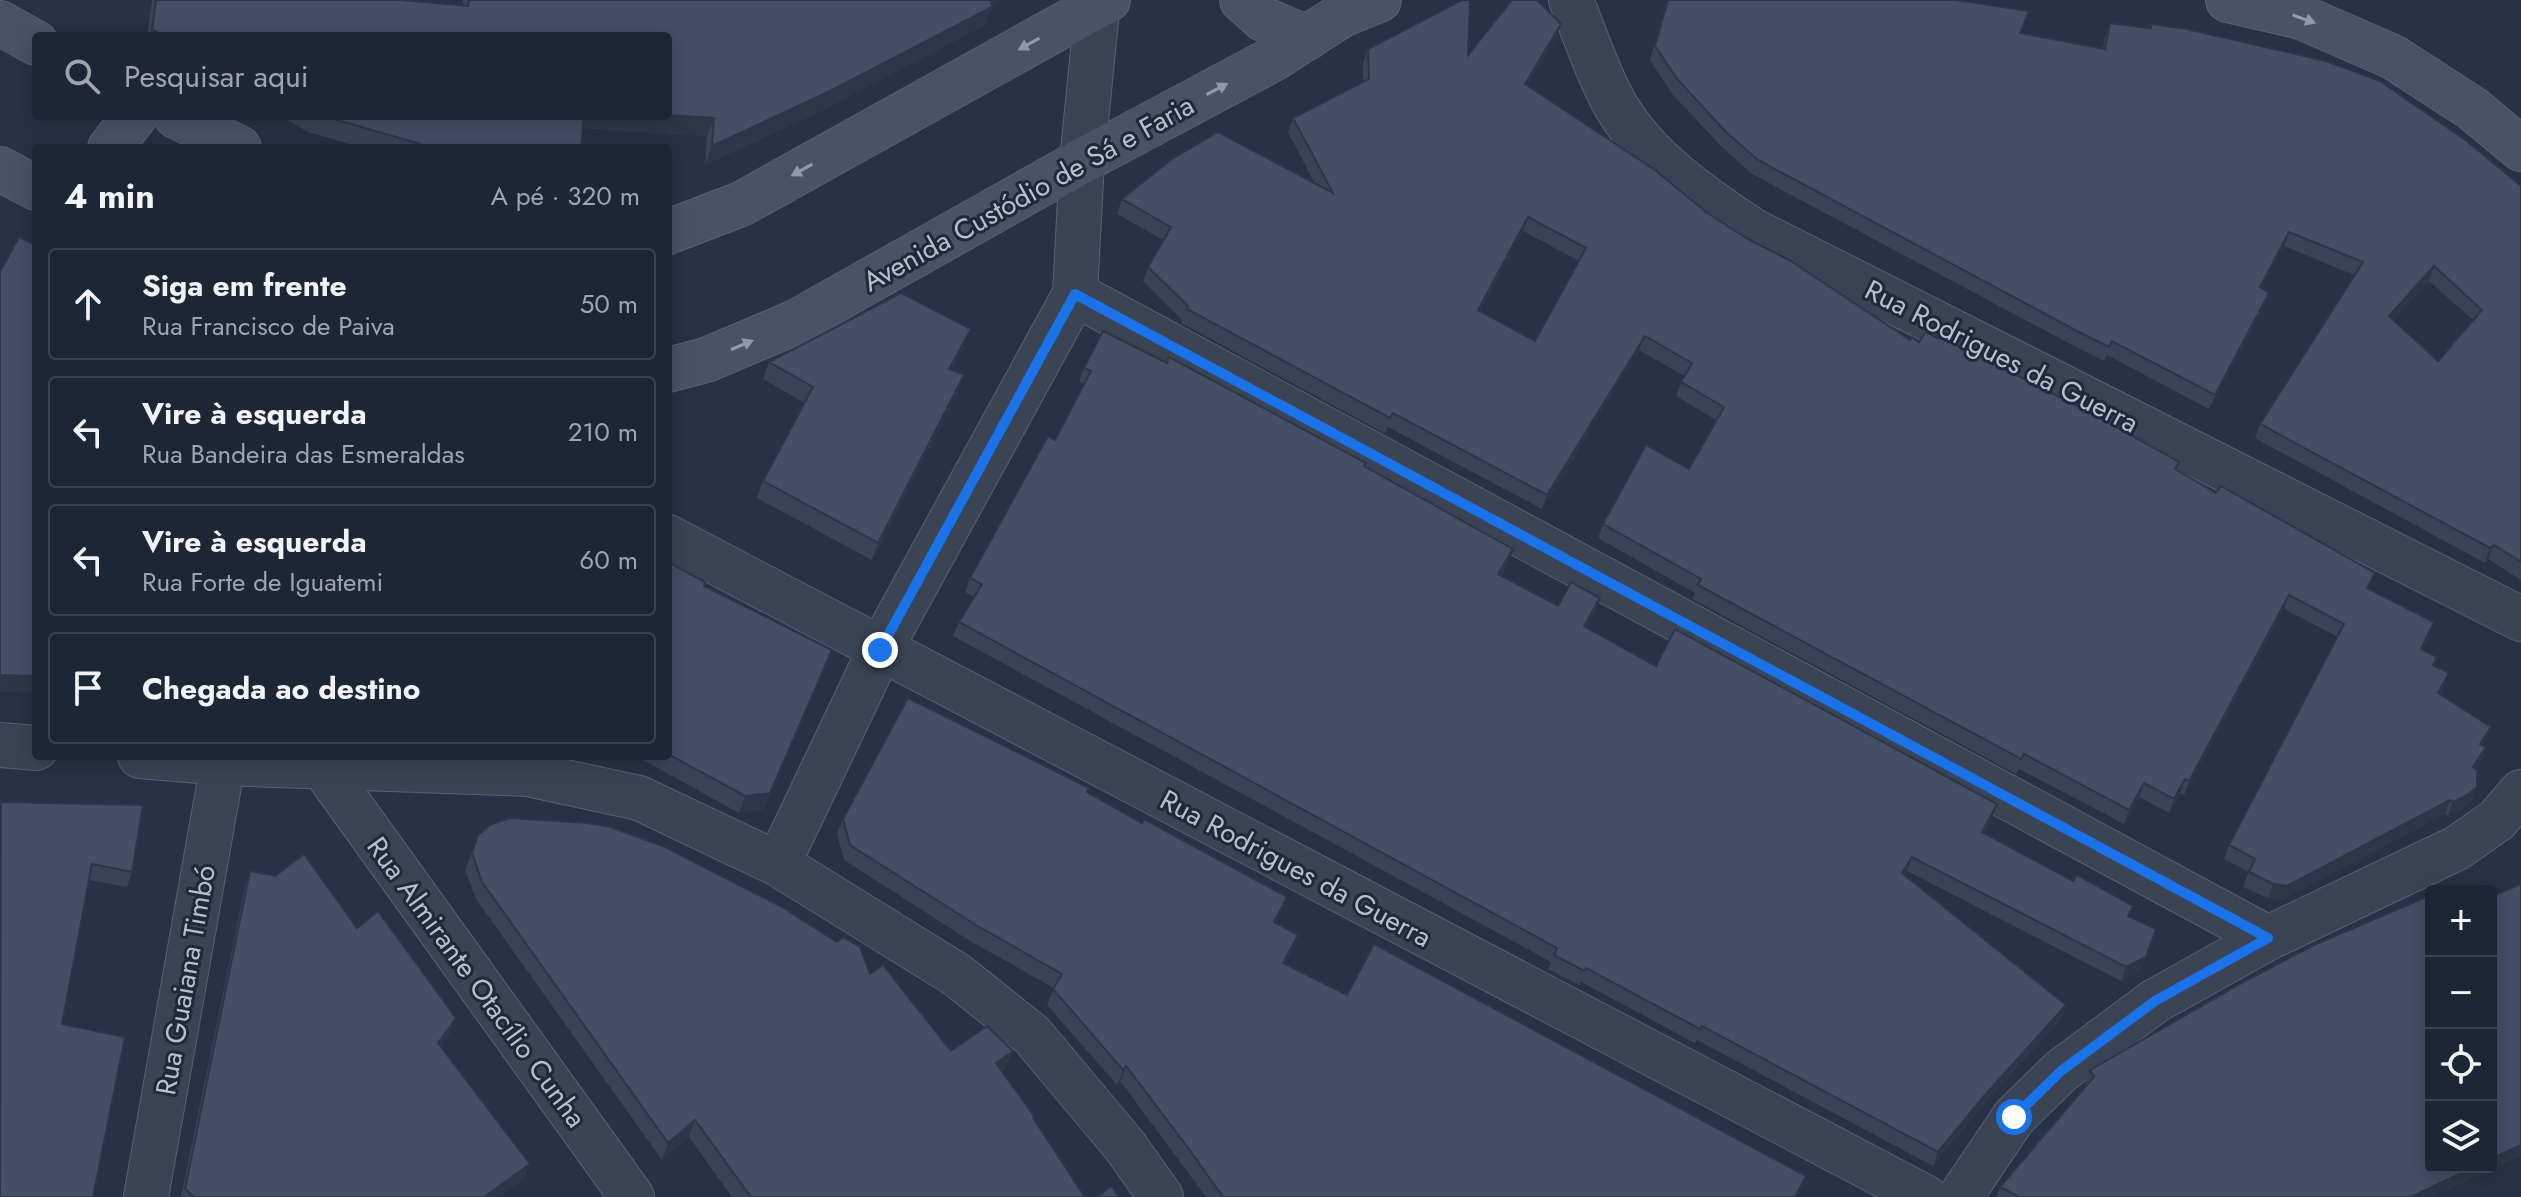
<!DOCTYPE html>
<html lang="pt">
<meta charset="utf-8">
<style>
body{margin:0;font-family:Jost,sans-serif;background:#252e3c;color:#f1f3f6}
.controls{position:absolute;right:24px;bottom:24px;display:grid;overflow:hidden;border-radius:8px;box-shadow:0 4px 20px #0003}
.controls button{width:72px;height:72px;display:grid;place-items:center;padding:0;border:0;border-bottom:2px solid #3a434f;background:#1c2634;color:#f1f3f6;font:40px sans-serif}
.stop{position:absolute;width:24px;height:24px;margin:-18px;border:6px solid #1a73e8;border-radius:50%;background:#fff}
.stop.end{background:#1a73e8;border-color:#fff;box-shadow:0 2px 8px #0008}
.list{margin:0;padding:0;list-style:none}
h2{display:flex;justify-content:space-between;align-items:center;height:104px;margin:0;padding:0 32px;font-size:34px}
h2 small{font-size:26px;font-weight:400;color:#a0a5ac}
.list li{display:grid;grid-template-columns:52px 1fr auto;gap:24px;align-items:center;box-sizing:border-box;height:112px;margin:0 16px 16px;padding:0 16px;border:2px solid #3a434f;border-radius:8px}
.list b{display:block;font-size:30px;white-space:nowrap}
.list p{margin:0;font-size:26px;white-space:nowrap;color:#a0a5ac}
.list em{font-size:26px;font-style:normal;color:#a0a5ac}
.icon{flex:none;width:44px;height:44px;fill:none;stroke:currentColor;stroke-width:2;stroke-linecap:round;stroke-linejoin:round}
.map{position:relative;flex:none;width:2521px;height:1197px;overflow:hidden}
.search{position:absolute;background:#1c2634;box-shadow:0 4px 20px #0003;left:32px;top:32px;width:640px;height:88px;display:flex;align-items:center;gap:20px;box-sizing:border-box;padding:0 28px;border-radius:8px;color:#a0a5ac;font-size:30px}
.panel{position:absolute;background:#1c2634;box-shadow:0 4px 20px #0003;left:32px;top:144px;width:640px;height:616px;border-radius:8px}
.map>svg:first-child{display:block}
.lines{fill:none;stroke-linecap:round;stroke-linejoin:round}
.street-casing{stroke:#596272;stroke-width:46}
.secondary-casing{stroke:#596272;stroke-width:46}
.street{stroke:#3b4454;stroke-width:44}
.secondary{stroke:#485368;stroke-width:44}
.wall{fill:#394457;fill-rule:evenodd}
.shaded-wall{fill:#2e3747}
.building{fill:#424f65;stroke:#2e3747;stroke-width:2;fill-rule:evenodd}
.oneway{fill:#919aaa}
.route{stroke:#1a73e8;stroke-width:10}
.labels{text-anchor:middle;stroke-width:6;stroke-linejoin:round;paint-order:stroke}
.street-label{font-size:28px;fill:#b8c0ce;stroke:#1f293a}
</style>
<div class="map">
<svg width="2521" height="1197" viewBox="0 0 2521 1197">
<rect width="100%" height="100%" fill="#263245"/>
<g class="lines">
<defs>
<g id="street">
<path d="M1571,0C1584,32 1595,66 1611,97C1641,155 1699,195 1752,230L2521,619"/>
<path d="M1075,294L2268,938"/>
<path d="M668,537L1925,1197"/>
<path d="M0,745L36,748"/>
<path d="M140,756L223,763L528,774L639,798L778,864L957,975L1032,1035L1125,1146L1161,1197"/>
<path d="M322,766L632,1197"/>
<path d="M778,864L880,650L1075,294L1082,161L1098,0"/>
<path d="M146,1197L223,763"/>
<path d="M1960,1197L2014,1117L2061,1071L2155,1001L2268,938L2457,848L2497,820L2521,792"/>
</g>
<g id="secondary">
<path d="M1242,0L1263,19L1307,38"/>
<path d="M2228,0L2301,17L2393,57L2473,109L2521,149"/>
<path d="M0,23L36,43"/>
<path d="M176,116L239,148"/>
<path d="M110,148L135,116"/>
<path d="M0,169L36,188"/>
<path d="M668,232L741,204L1108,0"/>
<path d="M668,370L706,360L796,322L1082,161L1275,58L1342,15L1379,0"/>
</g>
</defs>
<use href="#street" class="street-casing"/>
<use href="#secondary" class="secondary-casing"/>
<use href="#street" class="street"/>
<use href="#secondary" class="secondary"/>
</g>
<g class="wall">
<path d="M152,0H401L463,5V0H1004L992,6L985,25L823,110L705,165L707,136L583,128L581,148H363L308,132L280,116H668V36H147Z"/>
<path d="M1667,0H1956L2020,33L2103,48L2105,37L2110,23L2150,28L2151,24L2521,186V580L2488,559L2485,563L2255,438L2260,424L2354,275L2284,246L2261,288L2264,307L2209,409L2107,355L2104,361L2074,346L1752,174L1721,146L1673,95L1650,60ZM2429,281L2473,320L2438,361L2393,320Z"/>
<path d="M1561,24L1555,39L1527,86L1706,212L1910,340L1919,342L2179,462L2176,470L2369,589L2429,636L2422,649L2434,666L2449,673L2440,694L2491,727L2483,745L2486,747L2481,761L2476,769L2472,801L2462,809L2448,816L2445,814L2282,900L2268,898L2243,887L2249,872L2224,859L2229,845L2338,637L2284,609L2184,795L2180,793L2169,813L2139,797L2124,824L2019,769L2016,774L1692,599L1695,593L1598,538L1603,524L1689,469L1716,420L1676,396L1684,376L1639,350L1542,509L1388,427L1384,433L1181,323L1182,320L1143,281L1148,267L1163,240L1117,214L1122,199L1315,184L1288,132L1293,118L1363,82V63L1368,49L1468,55ZM1523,231L1579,261L1535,341L1480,311Z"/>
<path d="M964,346L951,370L958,392L872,560L757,498L763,481L805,403L763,379L769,362Z"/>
<path d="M1084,368L1364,466L1513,549L1508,563L1501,576L1558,606L1600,598L1595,612L1586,627L1656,666L1997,804L1992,818L1984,833L2073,881L2133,906L2129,917L2141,971L2121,981L1907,871L1904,875L2061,1019L1979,1110L1933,1166L1697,1040L1695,1043L1581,982L1579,985L1548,969L1551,962L953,636L959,622L974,597L965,592L970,578L1055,440L1084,384L1079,382Z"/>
<path d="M668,562L826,667L764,809L739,813L636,756H668Z"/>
<path d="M1087,792L1142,823L1287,897L1276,923L1298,935L1292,950L1285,964L1347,995L1806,1176L1798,1197H1206L1121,1082L1117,1085L1047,1005L1054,988L970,941L844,860L837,834L843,819Z"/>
<path d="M0,804L132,872L127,887L89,880L62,1024Z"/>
<path d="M478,835L870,974L951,1051L1006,1068L1002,1072L1085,1197H732L689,1137L662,1160L476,899L465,870Z"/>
<path d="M250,871L357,928L450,1033L441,1046L524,1179L499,1197H181L245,886Z"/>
<path d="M2090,1070L2433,1197H1996L2000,1187L2086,1085V1084Z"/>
</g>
<g class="shaded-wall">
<path d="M987,0H1004L983,11Z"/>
<path d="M992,7L985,25L823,110L705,165L712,146Z"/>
<path d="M1561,24L1555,39L1520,98L1525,84Z"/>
<path d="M668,115L714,118L707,136L578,127L582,116H668Z"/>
<path d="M1528,217L1523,231L1473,324L1478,310Z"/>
<path d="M2289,232L2284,246L2254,301L2260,287Z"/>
<path d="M2434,266L2429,281L2384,331L2389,316Z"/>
<path d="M2269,293L2264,307L2209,409L2215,395Z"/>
<path d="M971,329L964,346L943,386L949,369Z"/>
<path d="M1645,336L1639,350L1542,509L1547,495Z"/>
<path d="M964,375L958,392L872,560L878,543Z"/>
<path d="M2494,545L2488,559L2485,563L2490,548Z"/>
<path d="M1513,549L1508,563L1493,588L1498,574Z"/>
<path d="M2289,595L2284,609L2184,795L2189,781Z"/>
<path d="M1600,598L1595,612L1579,640L1584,626Z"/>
<path d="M832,650L826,667L764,809L739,813L745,796Z"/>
<path d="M0,675L36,676V693L0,692Z"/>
<path d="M2491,727L2486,741L2475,758L2480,744Z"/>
<path d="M2486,747L2481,761L2468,782L2473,767Z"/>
<path d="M2185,779L2180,793L2169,813L2174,799Z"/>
<path d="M2144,783L2139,797L2124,824L2129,810Z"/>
<path d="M2477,787L2472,801L2462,809L2448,816L2453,802Z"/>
<path d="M2450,800L2445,814L2282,900L2268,898L2273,884Z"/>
<path d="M1997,804L1992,818L1977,846L1982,832Z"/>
<path d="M1912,857L1907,871L1896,887L1902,873Z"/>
<path d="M1287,897L1281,913L1268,937L1274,922Z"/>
<path d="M1298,935L1292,950L1277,978L1283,963Z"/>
<path d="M2146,957L2141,971L2121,981L2126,967Z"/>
<path d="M2066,1005L2061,1019L1979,1110L1933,1166L1938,1152L1984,1096Z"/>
<path d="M456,1018L450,1033L433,1058L438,1043Z"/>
<path d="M1013,1051L1006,1068L990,1080L996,1063Z"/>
<path d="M1126,1066L1121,1082L1117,1085L1123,1070Z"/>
<path d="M695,1120L689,1137L662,1160L668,1143Z"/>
<path d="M2521,1145V1156L2433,1197H2411L2474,1167H2491V1159Z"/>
<path d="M530,1164L524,1179L499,1197H484Z"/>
<path d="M1806,1176L1798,1197H1795Z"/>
</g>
<g class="building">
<path d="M156,0H401L468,6L469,0H991L992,7L830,91L712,146L714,118L668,115V36H165L152,30Z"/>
<path d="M1462,0H1470L1468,55L1512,0H1536L1540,3L1561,24L1525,84L1655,170L1706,212L1746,238L1791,261L1910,340L1912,337L1919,342L1926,332L1939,339L1941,337L2087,411L2179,462L2175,469L2216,493L2221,486L2375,573L2367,588L2434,622L2421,649L2437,657L2433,665L2449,673L2438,693L2491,727L2480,744L2486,747L2473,767L2477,770V787L2467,795L2453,802L2450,800L2287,886L2273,884L2249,872L2255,859L2229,845L2344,624L2289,595L2189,781L2185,779L2174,799L2144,783L2129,810L2024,754L2021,759L1698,585L1701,579L1603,524L1646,445L1689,469L1724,407L1681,382L1692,363L1645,336L1547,495L1393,413L1390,418L1187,309L1188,306L1148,267L1171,227L1122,199L1172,159L1218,132L1333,193L1293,118L1369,79L1368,49ZM1528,217L1586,248L1535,341L1478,310Z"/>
<path d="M1668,0H1956L2029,11L2020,33L2105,49L2110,23L2151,28V24L2182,28L2326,61L2380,81L2468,142L2521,186V562L2494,545L2490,548L2260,424L2363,262L2289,232L2260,287L2269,293L2215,395L2112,341L2109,347L2079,332L1758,160L1726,132L1678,80L1655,46ZM2434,266L2482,310L2438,361L2389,316Z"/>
<path d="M323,116H584L581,148H434Z"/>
<path d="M19,237L36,245V676L0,675V272Z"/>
<path d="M901,293L971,329L949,369L964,375L878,543L763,481L813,387L769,362Z"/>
<path d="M1103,331L1167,363L1169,357L1366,463L1364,466L1513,549L1498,574L1558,606L1571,582L1600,598L1584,626L1656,666L1675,629L1997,804L1982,832L2073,881L2077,875L2133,906L2128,916L2156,929L2146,957L2126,967L1912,857L1902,873L2066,1005L1984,1096L1938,1152L1702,1026L1700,1029L1586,968L1584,971L1554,955L1557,948L959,622L982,584L970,578L1048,436L1055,440L1091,371L1084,368Z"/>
<path d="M668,562L705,582L704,586L832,650L770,793L745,796L668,754Z"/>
<path d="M908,698L1089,788L1087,792L1142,823L1144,819L1287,897L1274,922L1298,935L1283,963L1347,995L1374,944L1806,1176L1795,1197H1223L1186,1145L1126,1066L1123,1070L1053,989L1062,974L976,925L850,845L843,819Z"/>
<path d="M1,802L143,805L132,872L92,864L62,1024L125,1037L93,1197H0Z"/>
<path d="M509,818L587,823L610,827L663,846L782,907L837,942L843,937L860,947L870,974L883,965L951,1051L987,1026L1013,1051L996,1063L1034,1116L1033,1118L1085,1197H751L695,1120L668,1143L482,882L472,853L478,835L490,825Z"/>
<path d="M304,854L357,928L378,911L456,1018L438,1043L530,1164L484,1197H194L185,1189L250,871L275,876Z"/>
<path d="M2521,884V1145L2491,1159V897Z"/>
<path d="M2431,895V1167H2474L2411,1197H2019L2000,1187L2094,1077L2090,1070L2238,985L2314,945Z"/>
<path d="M1111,1186L1119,1197H1097Z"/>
</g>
<defs><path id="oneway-solid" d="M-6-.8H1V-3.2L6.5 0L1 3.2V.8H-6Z" transform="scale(2)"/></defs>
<g class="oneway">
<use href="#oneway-solid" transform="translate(2304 19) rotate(19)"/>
<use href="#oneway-solid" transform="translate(1029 44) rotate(151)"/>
<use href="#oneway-solid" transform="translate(1217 89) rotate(-28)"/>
<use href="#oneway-solid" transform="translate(802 170) rotate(151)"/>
<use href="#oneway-solid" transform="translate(742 345) rotate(-23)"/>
</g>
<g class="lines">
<path class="route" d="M880,650L1075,294L2268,938L2155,1001L2061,1071L2014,1117"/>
</g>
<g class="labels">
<g class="street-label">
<text transform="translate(1028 193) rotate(-29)" y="10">Avenida Custódio de Sá e Faria</text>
<text transform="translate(2002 356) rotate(27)" y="10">Rua Rodrigues da Guerra</text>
<text transform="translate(1296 868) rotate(28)" y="10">Rua Rodrigues da Guerra</text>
<text transform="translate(185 980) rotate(-80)" y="10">Rua Guaiana Timbó</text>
<text transform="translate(477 982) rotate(54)" y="10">Rua Almirante Otacílio Cunha</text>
</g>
</g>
</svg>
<div class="controls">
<button>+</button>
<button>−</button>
<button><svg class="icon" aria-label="locate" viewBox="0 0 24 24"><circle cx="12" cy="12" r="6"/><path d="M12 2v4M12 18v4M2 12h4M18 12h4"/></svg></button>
<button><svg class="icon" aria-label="layers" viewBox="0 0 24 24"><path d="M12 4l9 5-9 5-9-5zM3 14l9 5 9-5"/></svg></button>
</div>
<div class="stop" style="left:2014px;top:1117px"></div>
<div class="stop end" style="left:880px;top:650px"></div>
<div class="search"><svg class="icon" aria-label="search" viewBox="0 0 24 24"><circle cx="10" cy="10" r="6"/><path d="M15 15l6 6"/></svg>Pesquisar aqui</div>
<section class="panel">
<h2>4 min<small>A pé · 320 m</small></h2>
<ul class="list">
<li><svg class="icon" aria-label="ahead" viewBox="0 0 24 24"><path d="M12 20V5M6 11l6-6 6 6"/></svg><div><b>Siga em frente</b><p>Rua Francisco de Paiva</p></div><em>50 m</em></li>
<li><svg class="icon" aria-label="left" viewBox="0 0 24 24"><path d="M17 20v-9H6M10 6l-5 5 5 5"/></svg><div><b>Vire à esquerda</b><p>Rua Bandeira das Esmeraldas</p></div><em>210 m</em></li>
<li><svg class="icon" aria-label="left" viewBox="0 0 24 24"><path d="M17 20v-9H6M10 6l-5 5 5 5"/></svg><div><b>Vire à esquerda</b><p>Rua Forte de Iguatemi</p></div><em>60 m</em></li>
<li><svg class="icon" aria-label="arrive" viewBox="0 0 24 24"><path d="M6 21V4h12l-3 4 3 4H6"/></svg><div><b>Chegada ao destino</b></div></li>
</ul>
</section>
</div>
